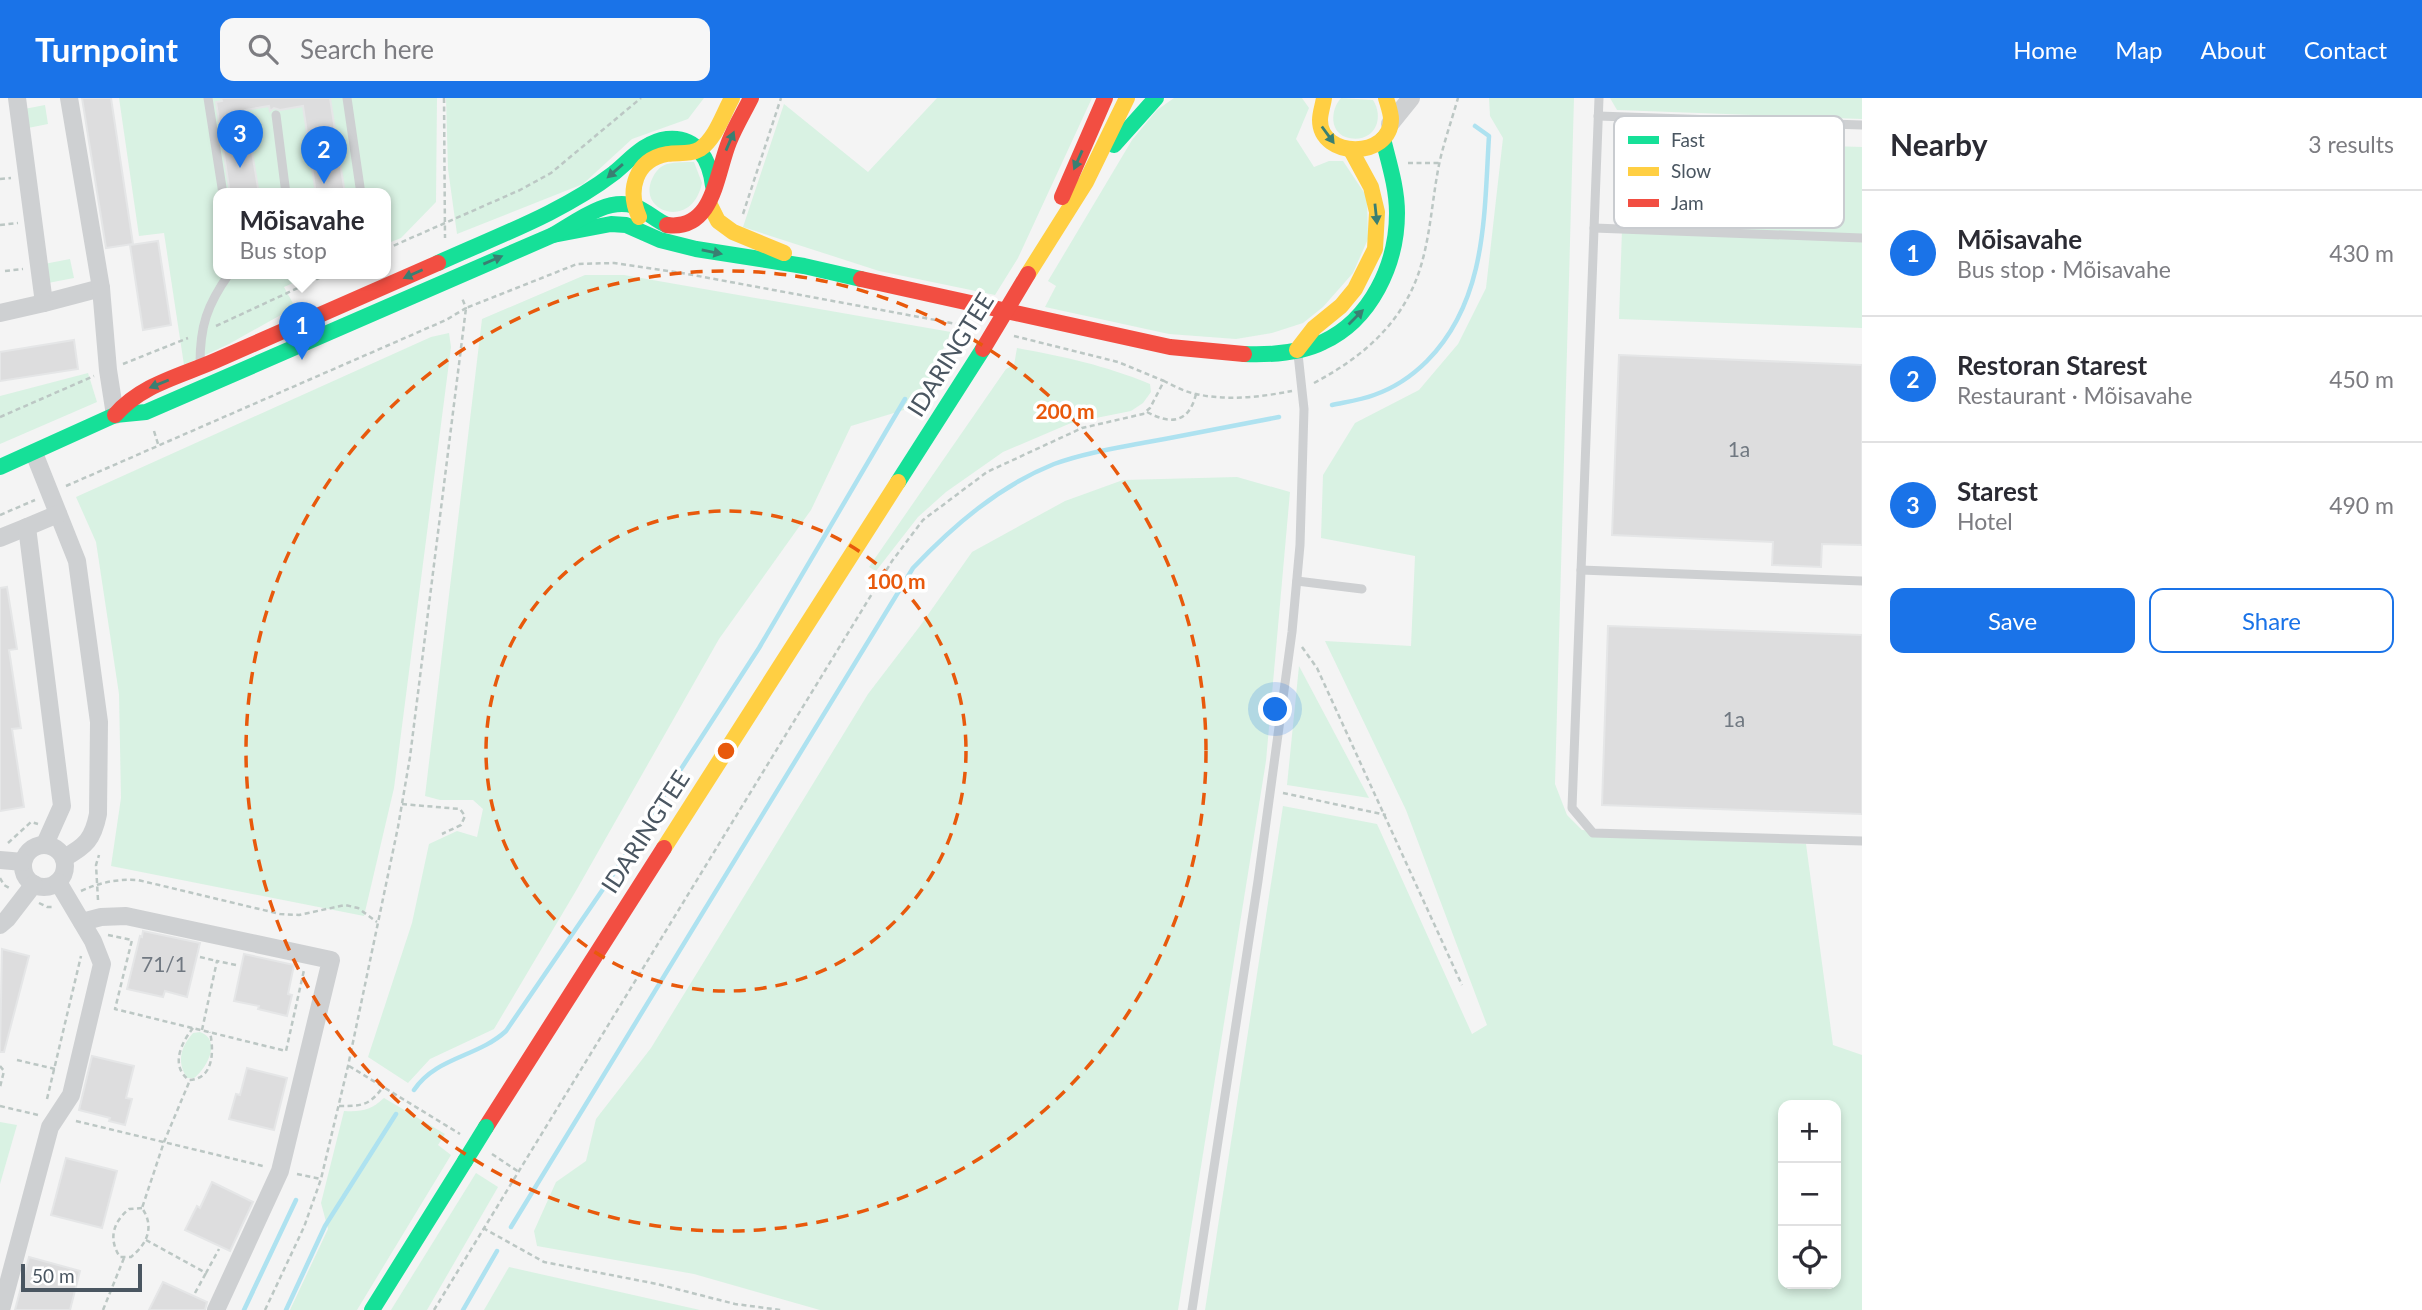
<!DOCTYPE html>
<meta charset="utf-8">
<style>
body{margin:0;font-family:Lato,sans-serif;background:#f7f7f7;color:#2b2b33}
.controls{position:absolute;right:21px;bottom:21px;display:grid;overflow:hidden;border-radius:14px;box-shadow:0 4px 10px #0003}
.controls button{width:63px;height:63px;display:grid;place-items:center;padding:0;border:0;border-bottom:2px solid #e1e1e2;background:#fff;color:#2b2b33;font:35px sans-serif}
.scale{position:absolute;left:21px;bottom:18px;width:121px;box-sizing:border-box;padding-left:7px;border:4px solid #4a5661;border-top:0;font-size:19px;line-height:24px;white-space:nowrap;color:#4a5661;-webkit-text-stroke:5px #fff;paint-order:stroke}
.you{position:absolute;left:1276px;top:612px;width:24px;height:24px;margin:-18px;border:5px solid #fff;border-radius:50%;background:#1a73e8;box-shadow:0 0 0 10px #1a73e833}
.badge{display:grid;place-items:center;width:46px;height:46px;border-radius:50%;background:#1a73e8;color:#fff;font-size:23px;font-weight:700}
.pin{position:absolute;translate:-50% -58px;filter:drop-shadow(0 2px 4px #0008)}
.pin::after{content:'';position:absolute;top:37px;width:24px;height:21px;background:inherit;clip-path:polygon(0 0,100% 0,50% 100%)}
.popup{position:absolute;left:213px;top:90px;width:178px;height:91px;box-sizing:border-box;display:grid;place-content:center;border-radius:14px;background:#fff;filter:drop-shadow(0 2px 5px #0005);font-size:23px;white-space:nowrap;color:#7c7c81}
.popup b{font-size:26px;color:#2b2b33}
.popup::after{content:'';position:absolute;left:50%;top:100%;margin-left:-14px;border:14px solid transparent;border-top-color:#fff}
.list{margin:0;padding:0;list-style:none}
h2{display:flex;justify-content:space-between;align-items:center;height:91px;margin:0;padding:0 28px;font-size:30px}
h2 small{font-size:23px;font-weight:400;color:#7c7c81}
.list li{display:grid;grid-template-columns:46px 1fr auto;gap:21px;align-items:center;box-sizing:border-box;height:126px;padding:0 28px;border-top:2px solid #e1e1e2}
.list b{display:block;font-size:26px;white-space:nowrap}
.list p{margin:0;font-size:23px;white-space:nowrap;color:#7c7c81}
.list em{font-size:23px;font-style:normal;color:#7c7c81}
.actions{display:flex;gap:14px;padding:21px 28px}
.actions a{flex:1;padding:16px 0;border:2px solid #1a73e8;border-radius:14px;text-align:center;font-size:24px;color:#1a73e8}
.actions .main{background:#1a73e8;color:#fff}
.icon{flex:none;width:38px;height:38px;fill:none;stroke:currentColor;stroke-width:2;stroke-linecap:round;stroke-linejoin:round}
.map{position:relative;flex:none;width:1862px;height:1212px;overflow:hidden}
header{display:flex;align-items:center;gap:42px;box-sizing:border-box;height:98px;padding:0 35px;background:#1a73e8;color:#fff}
header strong{font-size:33px}
nav{display:flex;gap:38px;margin-inline-start:auto;font-size:24px}
.search{width:490px;height:63px;background:#f7f7f7;display:flex;align-items:center;gap:18px;box-sizing:border-box;padding:0 24px;border-radius:14px;color:#7c7c81;font-size:26px}
main{display:flex}
aside{flex:1;background:#fff}
.map>svg:first-child{display:block}
.green{fill:#d9f2e3;fill-rule:evenodd}
.lines{fill:none;stroke-linecap:round;stroke-linejoin:round}
.stream{stroke:#aee2f0;stroke-width:4.5}
.building{fill:#ddddde;stroke:#e5e6e7;stroke-width:2}
.path{stroke:#bcc7c4;stroke-width:2.5;stroke-dasharray:5 3.5;stroke-linecap:butt}
.lane{stroke:#ced0d2;stroke-width:9}
.street{stroke:#ced0d2;stroke-width:18}
.fast{stroke:#16e098;stroke-width:16}
.slow{stroke:#ffcf43;stroke-width:16}
.jam{stroke:#f24e42;stroke-width:16}
.fast-bridge{stroke:#16e098;stroke-width:16}
.jam-bridge{stroke:#f24e42;stroke-width:16}
.oneway{fill:#3a7f72}
.ring{fill:none;stroke:#e8590c;stroke-width:3.5;stroke-dasharray:12 9}
.labels{text-anchor:middle;stroke-width:7;stroke-linejoin:round;paint-order:stroke}
.number-label{font-size:21px;fill:#707881}
.street-label{font-size:24px;fill:#4a5661;stroke:#fff}
.key{fill:#fff;stroke:#c9ccd0;stroke-width:2}
.key-label{font-size:19px;fill:#4a5661}
.centre{fill:#e8590c;stroke:#fff;stroke-width:3.5}
.ring-label{font-size:21px;text-anchor:middle;font-weight:bold;fill:#e8590c;stroke:#fff;stroke-width:7;stroke-linejoin:round;paint-order:stroke}
</style>
<header>
<strong>Turnpoint</strong>
<div class="search"><svg class="icon" aria-label="search" viewBox="0 0 24 24"><circle cx="10" cy="10" r="6"/><path d="M15 15l6 6"/></svg>Search here</div>
<nav><a>Home</a><a>Map</a><a>About</a><a>Contact</a></nav>
</header>
<main>
<div class="map">
<svg width="1862" height="1212" viewBox="0 0 1862 1212">
<rect width="100%" height="100%" fill="#f4f4f4"/>
<g class="green">
<path d="M119,0H437L436,104L401,140L386,146V96H218V176H314L284,189L295,209L229,246L184,267L164,135L139,138Z"/>
<path d="M446,0H704L688,21L632,41L583,86L457,136L448,71Z"/>
<path d="M937,0H1092L1018,160L995,197L879,173L743,129L784,6L868,74Z"/>
<path d="M1174,0H1302L1309,10L1296,41L1314,69L1329,63H1343L1367,99L1368,141L1353,175L1323,209L1303,225L1272,235L1236,241L1169,236L1045,209L1056,188L1048,183L1132,42L1157,12Z"/>
<path d="M1341,0L1373,2C1385,21 1374,45 1349,40C1329,36 1330,12 1341,0Z"/>
<path d="M1489,0H1574L1555,686L1567,717L1582,732L1806,746L1833,947L1862,957V1212H1205L1283,708L1377,726L1472,936L1487,927L1406,712L1325,543L1411,548L1415,458L1321,440L1323,377L1355,325L1419,292L1458,246L1486,190L1503,40L1490,18ZM1783,1007H1836V1186H1783Z"/>
<path d="M1610,0H1862V21L1617,12Z"/>
<path d="M45,7L48,26L23,31L19,12Z"/>
<path d="M1625,41L1862,49V230L1619,221Z"/>
<path d="M694,64L702,85C692,133 637,114 652,81C655,74 660,68 667,66C676,64 686,64 694,64Z"/>
<path d="M70,161L74,180L48,185L44,166Z"/>
<path d="M585,177H624L951,234L917,308L851,328L811,412L719,541L577,791L494,931L430,961L408,985L368,959L412,825L429,746L457,733L477,739L483,711L473,702H440L425,698L482,221Z"/>
<path d="M449,235L451,249L394,690L364,818L111,768L121,700L119,596L96,444L76,399L431,239Z"/>
<path d="M1017,250C1065,259 1104,267 1150,286L1151,294L1143,305L1131,313L1071,325L1003,354L946,394L918,419L876,473L869,469L1006,271L1014,267Z"/>
<path d="M88,275L97,304L0,346V298Z"/>
<path d="M1237,379L1290,394L1266,663L1178,1212H820L694,1176L537,1148L534,1133L556,1084L586,1063L596,1021L651,950L868,596L920,528L972,454L1065,403L1123,382Z"/>
<path d="M1299,568L1369,700L1287,687Z"/>
<path d="M200,934C222,942 207,970 194,980H187C176,963 181,949 193,935Z"/>
<path d="M384,1000L445,1036L438,1047L451,1057L357,1212H290L328,1131L321,1105L344,1013C362,1014 371,1012 384,1000Z"/>
<path d="M0,1024L17,1027L0,1086Z"/>
<path d="M476,1075L498,1089L427,1212H391Z"/>
<path d="M509,1169L700,1212H484Z"/>
</g>
<g class="lines">
<g class="stream">
<path d="M1332,307C1346,304 1361,302 1374,297C1394,290 1412,278 1427,263C1487,202 1484,118 1489,38L1475,28"/>
<path d="M414,992C436,959 478,959 506,933L612,778L759,550L905,301"/>
<path d="M511,1129L913,470C953,428 999,388 1054,366C1084,355 1117,350 1148,344C1192,336 1236,327 1279,319"/>
<path d="M244,1212L296,1102"/>
<path d="M286,1212L325,1128L396,1016"/>
<path d="M463,1212L497,1153"/>
</g>
</g>
<g class="building">
<path d="M82,0H111L133,146L106,150Z"/>
<path d="M221,0H330L345,96H316L303,8L280,12L274,10L270,13L269,8L245,12L259,96H230L216,4L222,3Z"/>
<path d="M158,143L171,227L143,232L130,147Z"/>
<path d="M74,242L78,271L0,283V254Z"/>
<path d="M1619,257L1862,267V447L1822,446L1821,469L1772,467L1773,444L1612,437Z"/>
<path d="M7,489L17,551L9,552L21,630L12,631L24,709L0,713V490Z"/>
<path d="M1608,528L1862,537V716L1602,707Z"/>
<path d="M143,833L200,845L187,899L165,893L163,899L127,891L140,838L142,839Z"/>
<path d="M2,851L29,858L4,954H0Z"/>
<path d="M244,856L294,867L288,896L292,897L287,918L258,911L259,908L234,903Z"/>
<path d="M92,958L134,968L126,1000L132,1001L125,1027L109,1023L110,1020L79,1012Z"/>
<path d="M247,970L287,980L274,1032L229,1021L236,996L240,997Z"/>
<path d="M66,1060L117,1073L102,1130L51,1117Z"/>
<path d="M212,1084L253,1104L230,1153L185,1132L197,1108L200,1110Z"/>
<path d="M29,1159L80,1173L70,1212H15Z"/>
<path d="M163,1184L207,1204L205,1212H149Z"/>
</g>
<g class="lines">
<g class="path">
<path d="M444,0L445,140"/>
<path d="M1408,65H1440"/>
<path d="M0,81L11,80"/>
<path d="M743,116L781,0"/>
<path d="M0,127L18,125"/>
<path d="M386,151L520,92L551,75L641,0"/>
<path d="M5,173L23,171"/>
<path d="M216,228L328,176"/>
<path d="M1014,238L1118,264L1164,283"/>
<path d="M123,266L188,240"/>
<path d="M1314,285C1361,260 1401,227 1419,174C1431,138 1432,99 1440,62C1445,41 1452,21 1458,0"/>
<path d="M1147,314C1171,327 1189,325 1196,296"/>
<path d="M0,319L94,278"/>
<path d="M154,333L158,346"/>
<path d="M66,388L446,222L466,210L462,200"/>
<path d="M0,417L35,402"/>
<path d="M1302,549L1317,570L1462,887"/>
<path d="M1283,695L1386,717"/>
<path d="M402,706L460,711L465,718L461,727L442,736"/>
<path d="M8,745L31,724L38,726"/>
<path d="M0,780L4,787L11,791"/>
<path d="M81,793C101,784 117,781 138,782L280,816L299,817L345,807L358,810L377,824"/>
<path d="M98,802L96,767L99,757"/>
<path d="M39,805L47,809H52"/>
<path d="M108,837L132,842L115,911L286,953L304,872"/>
<path d="M200,859L217,863"/>
<path d="M193,930C181,945 170,968 189,982C214,981 214,953 210,934"/>
<path d="M202,932L217,863L236,867"/>
<path d="M17,962L55,971"/>
<path d="M0,968L4,973L0,989"/>
<path d="M349,968L460,1036"/>
<path d="M47,1001L81,858"/>
<path d="M0,1008L38,1017"/>
<path d="M339,1008C362,1008 369,1008 383,989"/>
<path d="M76,1023L263,1068"/>
<path d="M492,1056L519,1074"/>
<path d="M297,1076L321,1081"/>
<path d="M142,1110L129,1111C113,1124 108,1141 120,1159H131C147,1146 155,1129 142,1110L164,1044L190,982"/>
<path d="M483,1130L544,1164L657,1186L735,1206L781,1212"/>
<path d="M146,1142L206,1175L219,1151"/>
<path d="M195,1195L206,1175"/>
<path d="M103,1212L124,1160"/>
<path d="M265,1212L304,1129L321,1081L348,968L398,729L410,659L466,210L577,166L614,165L682,175L973,229"/>
<path d="M434,1212L892,463L923,422L987,374L1082,330L1143,316L1150,310L1164,283C1174,288 1185,294 1196,296C1227,303 1261,299 1292,293"/>
</g>
<g class="lane">
<path d="M208,0L223,96"/>
<path d="M347,0L361,96"/>
<path d="M1599,0L1572,710L1593,735L1862,743"/>
<path d="M276,17L286,96"/>
<path d="M1598,18L1862,27"/>
<path d="M1594,130L1862,140"/>
<path d="M200,266C200,228 207,207 229,176"/>
<path d="M1581,472L1862,483"/>
<path d="M1297,483L1362,491"/>
<path d="M1192,1212L1258,783L1292,534L1300,447L1304,311L1298,256"/>
</g>
<g class="street">
<path d="M17,0L44,205L101,190"/>
<path d="M69,0L101,190L108,272L115,317"/>
<path d="M1390,26L1411,0"/>
<path d="M0,215L44,205"/>
<path d="M34,355L77,463L99,624L98,716C93,741 86,748 64,760"/>
<path d="M0,440L27,429"/>
<path d="M45,746L62,708L27,429L58,416"/>
<circle cx="44" cy="768" r="21"/>
<path d="M0,762L23,764"/>
<path d="M82,824L101,819L126,818L331,862L280,1073L216,1212"/>
<path d="M0,827L7,821L34,786"/>
<path d="M1,1212L50,1029L71,997L102,866L93,843L58,784"/>
</g>
<g class="fast">
<path d="M1114,47L1156,0"/>
<path d="M553,137L611,126L626,127L660,142L696,151L804,168L861,181"/>
<path d="M438,165C497,138 562,115 614,75C630,62 644,44 667,41C697,38 710,62 713,88"/>
<path d="M1244,256C1270,257 1299,256 1323,244C1371,222 1397,166 1397,115C1397,90 1389,65 1383,41"/>
<path d="M0,369L115,317L146,314L553,137C576,124 607,99 634,108C646,112 655,122 667,127"/>
<path d="M898,384L983,251"/>
<path d="M372,1212L465,1063"/>
</g>
<g class="slow">
<path d="M1324,0C1323,7 1320,15 1320,22C1320,61 1391,61 1391,21C1391,15 1388,7 1386,0"/>
<path d="M709,105L718,123L733,134L784,155"/>
<path d="M639,119C627,92 635,62 667,56C678,54 690,57 700,51C716,40 723,16 732,0"/>
<path d="M1028,176L1086,84L1127,0"/>
<path d="M1297,252L1314,230L1341,208L1355,191L1375,151L1377,114L1371,89L1352,54"/>
<path d="M664,750L898,384"/>
</g>
<g class="jam">
<path d="M1062,99L1105,0"/>
<path d="M667,127C714,133 716,76 729,44C735,29 744,14 751,0"/>
<path d="M861,181L1170,249L1244,256"/>
<path d="M115,317C142,286 181,278 217,262C291,229 364,198 438,165"/>
<path d="M486,1029L664,750"/>
</g>
<path class="fast-bridge" d="M465,1063L486,1029"/>
<path class="jam-bridge" d="M983,251L1028,176"/>
</g>
<defs><path id="oneway-solid" d="M-6-.8H1V-3.2L6.5 0L1 3.2V.8H-6Z" transform="scale(1.75)"/></defs>
<g class="oneway">
<use href="#oneway-solid" transform="translate(1328 37) rotate(54)"/>
<use href="#oneway-solid" transform="translate(730 43) rotate(-67)"/>
<use href="#oneway-solid" transform="translate(1078 62) rotate(114)"/>
<use href="#oneway-solid" transform="translate(615 73) rotate(139)"/>
<use href="#oneway-solid" transform="translate(1376 116) rotate(84)"/>
<use href="#oneway-solid" transform="translate(712 154) rotate(11)"/>
<use href="#oneway-solid" transform="translate(493 162) rotate(-23)"/>
<use href="#oneway-solid" transform="translate(413 176) rotate(156)"/>
<use href="#oneway-solid" transform="translate(1356 219) rotate(-45)"/>
<use href="#oneway-solid" transform="translate(159 286) rotate(158)"/>
</g>
<g class="ring">
<circle cx="726" cy="653" r="240"/>
<circle cx="726" cy="653" r="480"/>
</g>
<g class="labels">
<g class="number-label">
<text x="1739" y="359">1a</text>
<text x="1734" y="629">1a</text>
<text x="164" y="874">71/1</text>
</g>
<g class="street-label">
<text transform="translate(951 257) rotate(-58)" y="8">IDARINGTEE</text>
<text transform="translate(646 734) rotate(-57)" y="8">IDARINGTEE</text>
</g>
</g>
<rect x="1614" y="18" width="230" height="112" rx="10" class="key"/>
<rect x="1628" y="38" width="31" height="8" fill="#16e098"/>
<rect x="1628" y="69" width="31" height="9" fill="#ffcf43"/>
<rect x="1628" y="101" width="31" height="8" fill="#f24e42"/>
<g class="key-label">
<text x="1671" y="49">Fast</text>
<text x="1671" y="80">Slow</text>
<text x="1671" y="112">Jam</text>
</g>
<circle cx="726" cy="653" r="10" class="centre"/>
<g class="ring-label">
<text x="1065" y="321">200 m</text>
<text x="896" y="491">100 m</text>
</g>
</svg>
<div class="controls">
<button>+</button>
<button>−</button>
<button><svg class="icon" aria-label="locate" viewBox="0 0 24 24"><circle cx="12" cy="12" r="6"/><path d="M12 2v4M12 18v4M2 12h4M18 12h4"/></svg></button>
</div>
<div class="scale">50 m</div>
<div class="you"></div>
<div class="pin badge" style="left:302px;top:262px">1</div>
<div class="popup"><b>Mõisavahe</b>Bus stop</div>
<div class="pin badge" style="left:324px;top:86px">2</div>
<div class="pin badge" style="left:240px;top:70px">3</div>
</div>
<aside>
<h2>Nearby<small>3 results</small></h2>
<ul class="list">
<li><span class="badge">1</span><div><b>Mõisavahe</b><p>Bus stop · Mõisavahe</p></div><em>430 m</em></li>
<li><span class="badge">2</span><div><b>Restoran Starest</b><p>Restaurant · Mõisavahe</p></div><em>450 m</em></li>
<li><span class="badge">3</span><div><b>Starest</b><p>Hotel</p></div><em>490 m</em></li>
</ul>
<div class="actions"><a class="main">Save</a><a>Share</a></div>
</aside>
</main>
